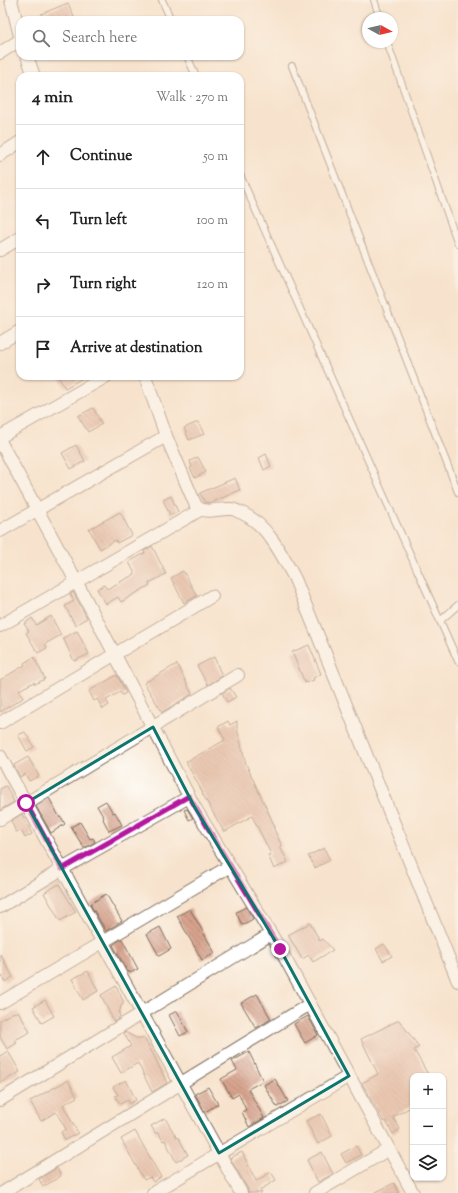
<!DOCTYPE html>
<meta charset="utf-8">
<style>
body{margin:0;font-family:"Sorts Mill Goudy",serif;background:#f6f6f6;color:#222}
.controls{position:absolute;right:12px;bottom:12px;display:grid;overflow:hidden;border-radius:8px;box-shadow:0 1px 3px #0004}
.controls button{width:36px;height:36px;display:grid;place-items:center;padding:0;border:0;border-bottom:1px solid #e0e0e0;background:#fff;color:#222;font:20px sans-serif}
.compass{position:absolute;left:362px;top:12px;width:36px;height:36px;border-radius:50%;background:#fff;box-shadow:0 1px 3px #0004;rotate:98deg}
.stop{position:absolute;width:12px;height:12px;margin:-9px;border:3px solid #b5179e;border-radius:50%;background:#fff}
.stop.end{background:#b5179e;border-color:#fff;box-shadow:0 1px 4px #0008}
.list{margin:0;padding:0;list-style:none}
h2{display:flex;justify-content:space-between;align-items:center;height:52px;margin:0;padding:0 16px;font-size:17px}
h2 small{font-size:13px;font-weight:400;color:#767676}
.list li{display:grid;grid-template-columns:26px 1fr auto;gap:12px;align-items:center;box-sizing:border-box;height:64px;padding:0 16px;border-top:1px solid #e0e0e0}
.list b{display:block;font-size:15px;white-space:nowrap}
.list em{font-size:13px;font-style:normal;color:#767676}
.icon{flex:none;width:22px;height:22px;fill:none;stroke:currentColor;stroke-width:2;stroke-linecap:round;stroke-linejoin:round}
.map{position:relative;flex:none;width:458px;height:1193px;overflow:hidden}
.search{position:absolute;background:#fff;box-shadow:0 1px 3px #0004;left:16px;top:16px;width:228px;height:44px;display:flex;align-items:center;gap:10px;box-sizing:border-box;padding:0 14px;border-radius:12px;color:#767676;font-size:15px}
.panel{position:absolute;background:#fff;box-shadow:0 1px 3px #0004;left:16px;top:72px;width:228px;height:308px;border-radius:12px}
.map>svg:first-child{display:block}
.building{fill:url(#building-back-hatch)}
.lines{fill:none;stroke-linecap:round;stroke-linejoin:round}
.lane-casing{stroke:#7d6b5b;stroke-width:8}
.street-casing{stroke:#7d6b5b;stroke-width:14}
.lane{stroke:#fff;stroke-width:6}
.street{stroke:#fff;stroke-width:12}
.route{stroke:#b5179e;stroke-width:5}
.marked{fill:none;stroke:#0f766e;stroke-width:3;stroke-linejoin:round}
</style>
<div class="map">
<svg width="458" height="1193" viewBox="0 0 458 1193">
<defs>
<pattern id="building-back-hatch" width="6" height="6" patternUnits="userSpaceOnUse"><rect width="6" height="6" fill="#d7a38d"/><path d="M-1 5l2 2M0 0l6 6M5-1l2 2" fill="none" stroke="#b08573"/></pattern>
</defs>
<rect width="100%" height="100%" fill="#fdfcf7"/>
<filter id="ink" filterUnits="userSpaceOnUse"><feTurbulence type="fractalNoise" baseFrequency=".025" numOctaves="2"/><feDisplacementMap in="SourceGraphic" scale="8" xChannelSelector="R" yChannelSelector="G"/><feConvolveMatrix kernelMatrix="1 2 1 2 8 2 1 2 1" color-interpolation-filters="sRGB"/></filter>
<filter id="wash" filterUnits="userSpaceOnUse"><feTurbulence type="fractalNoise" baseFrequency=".012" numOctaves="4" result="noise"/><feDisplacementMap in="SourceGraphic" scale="16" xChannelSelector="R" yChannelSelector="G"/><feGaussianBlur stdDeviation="0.9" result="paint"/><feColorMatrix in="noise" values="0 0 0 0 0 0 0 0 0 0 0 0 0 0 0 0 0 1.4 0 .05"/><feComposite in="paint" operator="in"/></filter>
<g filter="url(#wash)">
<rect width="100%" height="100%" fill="#f7e3cd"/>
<g id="blocks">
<g class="building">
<path d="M68,3L74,17L67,20H44L41,14Z"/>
<path d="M58,376H86L65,388Z"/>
<path d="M93,408L102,424L88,432L78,416Z"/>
<path d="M198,422L204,434L189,440L184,428Z"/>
<path d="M76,445L85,461L71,469L62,453Z"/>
<path d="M266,454L271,466L264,470L259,458Z"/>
<path d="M198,457L206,472L195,478L190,468L192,467L190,461Z"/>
<path d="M235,478L240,490L211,503L205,502L200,493Z"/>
<path d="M171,496L178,512L170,515L163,500Z"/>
<path d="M120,512L132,535L117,543L116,540L100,549L89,529Z"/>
<path d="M152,546L166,574L149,583L150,585L121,602L118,597L106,604L97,589L104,585L107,589L135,574L129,562L145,553L144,551Z"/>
<path d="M183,571L197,596L184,603L171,578Z"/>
<path d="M73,592L87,618L75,625L65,606L74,601L70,594Z"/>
<path d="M51,616L61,635L45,644L47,648L38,653L26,633L29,631L24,624L32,618L36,625Z"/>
<path d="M77,631L89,654L74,661L63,638Z"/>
<path d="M309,645L321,674L313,678L314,680L305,683L292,652Z"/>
<path d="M34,657L45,679L35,684L34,682L19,690L23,698L0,712V680L25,665L24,663Z"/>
<path d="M214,657L222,676L208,685L197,666Z"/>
<path d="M177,664L192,694L162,712L144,683Z"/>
<path d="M117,675L126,693L122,695L120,692L106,700L109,705L103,709L97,699L94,701L89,691Z"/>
<path d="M230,688L236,697L227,702L222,693Z"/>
<path d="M228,721L230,725L237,721V728L246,764L275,827H273L282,846L280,847L288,862L274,869L268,855L271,854L252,816L224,832L202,793H203L186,762L225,740L218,727Z"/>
<path d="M25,732L34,747L27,751L18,735Z"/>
<path d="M28,757L39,776L29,781L25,774L20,777L14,765Z"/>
<path d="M6,786L14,802L0,810V789Z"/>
<path d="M49,798L60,818L61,817L65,824L51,833L36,806Z"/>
<path d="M106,801L113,813L115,812L122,825L109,831L103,819L104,818L97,806Z"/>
<path d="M187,809L193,818L189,820L184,810Z"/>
<path d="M22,814L32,834L25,838L21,830L16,832L11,821Z"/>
<path d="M80,822L90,839L93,838L95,842L84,848L71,827Z"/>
<path d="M324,848L330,860L315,868L308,856Z"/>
<path d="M59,884L76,912L60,921L44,893Z"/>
<path d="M106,894L122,921L106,931L90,904Z"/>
<path d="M246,907L253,919L242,925L236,912Z"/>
<path d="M190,909L215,953L202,960L177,916Z"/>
<path d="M310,923L320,941L323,939L333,950L313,962L309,955L302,959L288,935Z"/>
<path d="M160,927L171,949L159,956L147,934Z"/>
<path d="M122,939L138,969L130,973L129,971L128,972L113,945Z"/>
<path d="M384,944L392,956L383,961L376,949Z"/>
<path d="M0,954L13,977L5,982L0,973Z"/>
<path d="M88,971L98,991L83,1000L72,979Z"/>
<path d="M116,986L124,1003L121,1006L119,1014L120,1016L119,1018L114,1022L101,995Z"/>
<path d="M257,994L271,1019L256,1028L241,1003Z"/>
<path d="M45,1000L54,1016L42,1023L33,1007Z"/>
<path d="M18,1011L30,1032L15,1040L17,1043L7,1049L0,1037V1020L14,1012L15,1013Z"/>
<path d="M177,1011L188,1032L180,1036L169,1015Z"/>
<path d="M308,1016L318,1035L305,1043L294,1024Z"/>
<path d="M399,1020L419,1047L414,1050L429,1076H413V1106L393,1117L400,1129L393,1134L386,1121L384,1122L362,1083L378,1074L361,1039Z"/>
<path d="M125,1032L136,1038H144L153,1054L167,1083L152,1092L138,1063L121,1073L112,1057L131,1046L124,1033Z"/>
<path d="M8,1051L20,1072L0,1083V1056Z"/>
<path d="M249,1052L263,1081L248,1089L264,1118L249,1127L242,1112L246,1110L239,1094L232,1098L221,1079L237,1070L232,1061Z"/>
<path d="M275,1079L288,1101L277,1107L264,1085Z"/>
<path d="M68,1080L77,1097L63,1105L78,1133L65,1140L61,1132L66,1129L56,1112L41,1121L30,1101Z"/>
<path d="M126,1080L136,1100L129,1104L128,1100L120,1104L115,1096L118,1095L113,1087Z"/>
<path d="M208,1087L218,1104L205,1112L195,1094Z"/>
<path d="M321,1114L332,1136L318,1144L306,1121Z"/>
<path d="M165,1118L177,1138L178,1137L188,1155L176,1162L165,1140L163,1141L158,1132L156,1134L151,1126Z"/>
<path d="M135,1131L161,1177L153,1182L150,1177L144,1180L121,1139Z"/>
<path d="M356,1146L361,1155L346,1163L341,1154Z"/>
<path d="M242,1152L256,1181L271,1172L276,1180L260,1190L262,1193H248V1189L230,1158Z"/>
<path d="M322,1152L333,1174L318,1182L307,1160Z"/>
<path d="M57,1168L61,1176L43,1187L39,1179Z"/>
<path d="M394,1183L399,1193H374Z"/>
</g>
</g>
</g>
<g filter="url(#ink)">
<use href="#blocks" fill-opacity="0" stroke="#7d6b5b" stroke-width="1"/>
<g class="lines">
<defs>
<g id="lane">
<path d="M162,0L171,20"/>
<path d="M374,0L380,18"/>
<path d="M387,42L458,244"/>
<path d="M187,56L196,76"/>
<path d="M292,66L458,492"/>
<path d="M240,175L458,661"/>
<path d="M440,621L458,605"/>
</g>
<g id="street">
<path d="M11,0L20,36"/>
<path d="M0,53L20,40"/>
<path d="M27,56L34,76"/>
<path d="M0,155L20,142"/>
<path d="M0,250L20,238"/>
<path d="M0,343L20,331"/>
<path d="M145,376L166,436L196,506C206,515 218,508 231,509C235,509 238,512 242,513C268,525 282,555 295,579L458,981"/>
<path d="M0,437L107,376"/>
<path d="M0,441L91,609L194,806L280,949L413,1193"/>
<path d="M0,531L166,436"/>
<path d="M0,626L200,510"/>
<path d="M0,723L212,596"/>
<path d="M0,756L241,1193"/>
<path d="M0,819L238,675"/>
<path d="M0,907L62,869L189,797"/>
<path d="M0,1003L230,866"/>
<path d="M0,1100L271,934"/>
<path d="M2,1193L310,1004"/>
<path d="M153,1193L349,1076"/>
<path d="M315,1193L389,1149"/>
</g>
</defs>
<use href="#lane" class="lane-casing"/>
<use href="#street" class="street-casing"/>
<use href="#lane" class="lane"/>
<use href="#street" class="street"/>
</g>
</g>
<g class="lines" filter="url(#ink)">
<path class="route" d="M26,803L62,869L189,796L280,949"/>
</g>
<path d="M0 0H458V1193H0ZM153,727L194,806L280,949L349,1076L219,1153L26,803Z" fill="#f7e3cd" fill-opacity=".55" fill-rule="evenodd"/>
<path class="marked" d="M153,727L194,806L280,949L349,1076L219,1153L26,803Z"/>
</svg>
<div class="controls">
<button>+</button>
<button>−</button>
<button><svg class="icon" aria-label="layers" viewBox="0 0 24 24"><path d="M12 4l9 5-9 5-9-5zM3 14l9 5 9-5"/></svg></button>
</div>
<svg class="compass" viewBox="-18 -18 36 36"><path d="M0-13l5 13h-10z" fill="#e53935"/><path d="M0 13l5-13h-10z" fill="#767676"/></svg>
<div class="stop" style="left:26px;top:803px"></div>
<div class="stop end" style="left:280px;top:949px"></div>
<div class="search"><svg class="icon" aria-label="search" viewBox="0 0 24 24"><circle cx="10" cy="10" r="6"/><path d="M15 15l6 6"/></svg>Search here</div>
<section class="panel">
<h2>4 min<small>Walk · 270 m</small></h2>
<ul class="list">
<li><svg class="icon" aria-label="ahead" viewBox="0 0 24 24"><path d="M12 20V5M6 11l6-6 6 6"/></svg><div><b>Continue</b></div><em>50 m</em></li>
<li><svg class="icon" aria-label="left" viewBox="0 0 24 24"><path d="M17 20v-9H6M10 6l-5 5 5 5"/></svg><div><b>Turn left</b></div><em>100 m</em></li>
<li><svg class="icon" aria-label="right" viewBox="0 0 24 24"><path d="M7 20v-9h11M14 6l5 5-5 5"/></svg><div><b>Turn right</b></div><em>120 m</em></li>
<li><svg class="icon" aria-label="arrive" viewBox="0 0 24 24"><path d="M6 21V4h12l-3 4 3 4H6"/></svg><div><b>Arrive at destination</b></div></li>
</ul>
</section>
</div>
